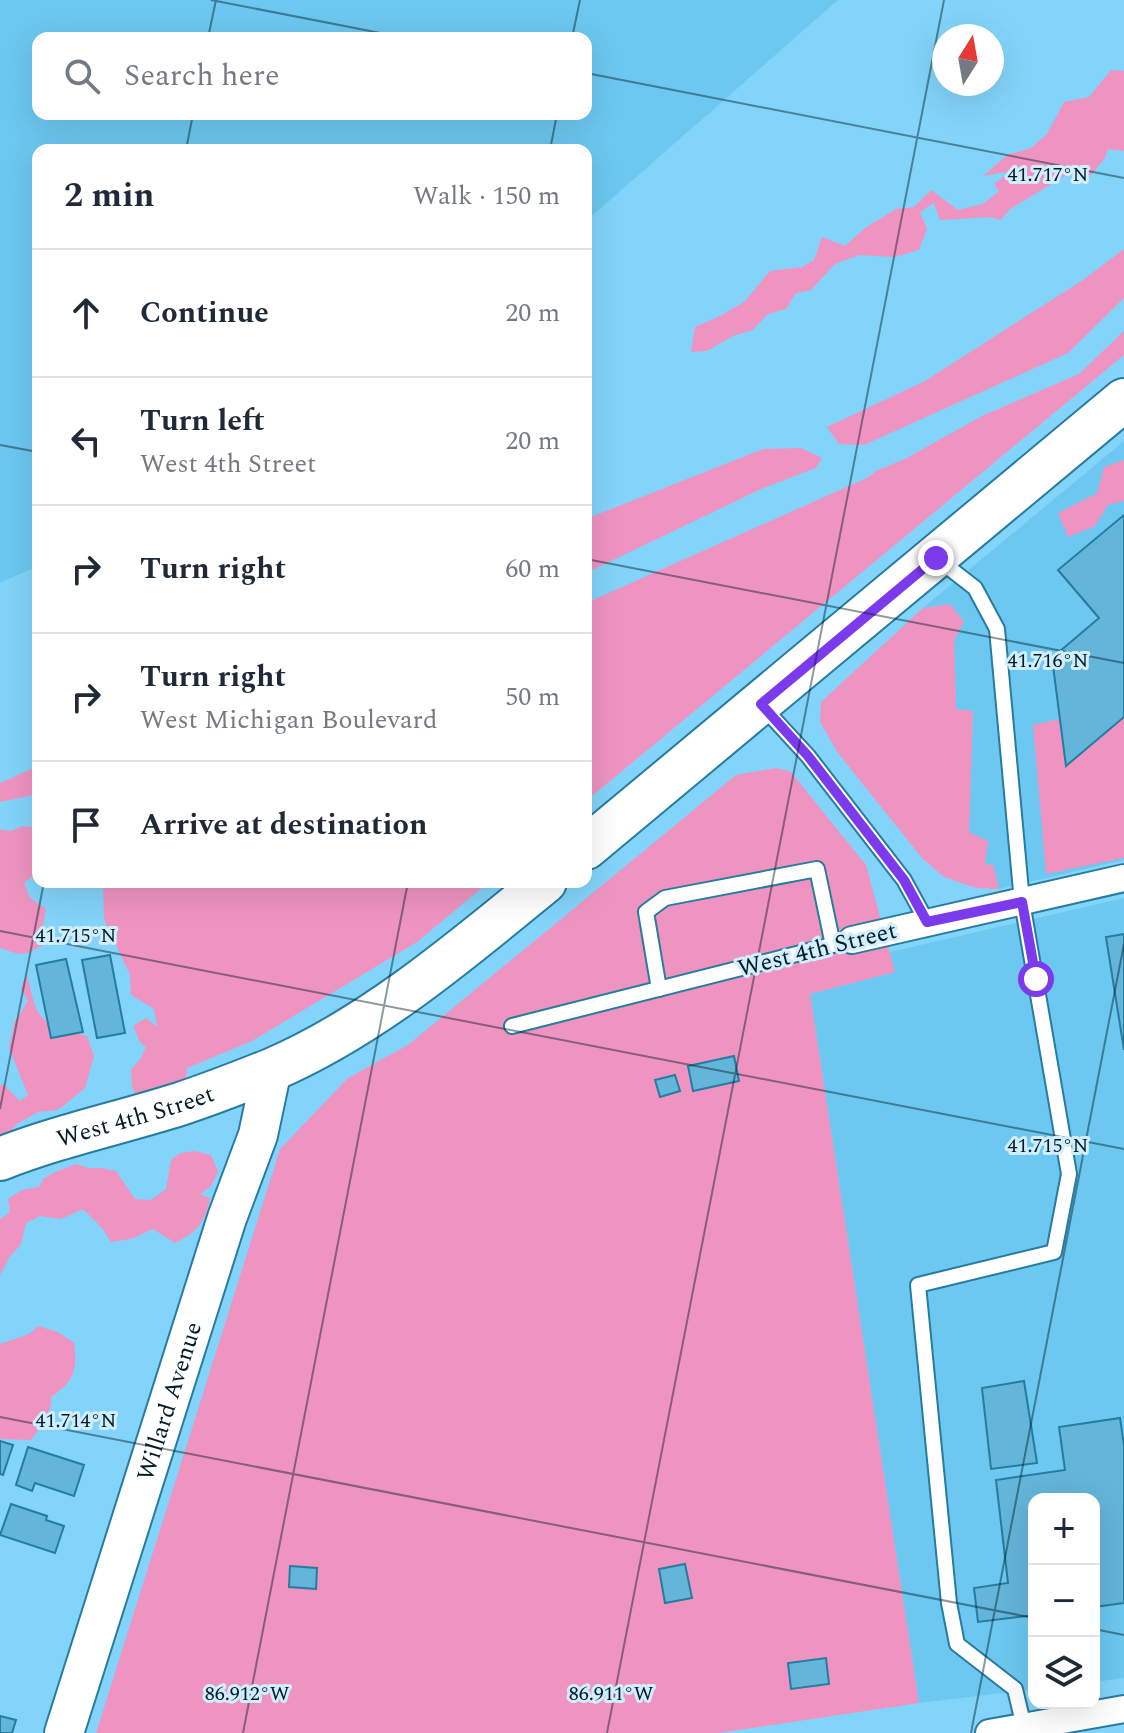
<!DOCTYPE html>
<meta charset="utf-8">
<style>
body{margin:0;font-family:Spectral,serif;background:#f2f2f3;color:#1f2937}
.controls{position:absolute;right:24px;bottom:24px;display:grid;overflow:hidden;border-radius:16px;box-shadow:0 8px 32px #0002}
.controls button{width:72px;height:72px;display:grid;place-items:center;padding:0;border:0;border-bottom:2px solid #e0e1e3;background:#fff;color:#1f2937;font:40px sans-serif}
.compass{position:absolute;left:932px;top:24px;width:72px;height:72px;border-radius:50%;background:#fff;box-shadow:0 8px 32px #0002;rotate:11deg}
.stop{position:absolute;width:24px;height:24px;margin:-18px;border:6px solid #7c3aed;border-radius:50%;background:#fff}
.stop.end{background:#7c3aed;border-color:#fff;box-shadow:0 2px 8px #0008}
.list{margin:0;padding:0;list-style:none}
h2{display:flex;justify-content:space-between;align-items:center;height:104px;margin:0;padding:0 32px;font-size:34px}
h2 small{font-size:26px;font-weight:400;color:#747a83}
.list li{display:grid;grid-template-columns:52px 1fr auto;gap:24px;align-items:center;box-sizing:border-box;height:128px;padding:0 32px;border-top:2px solid #e0e1e3}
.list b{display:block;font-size:30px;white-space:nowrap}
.list p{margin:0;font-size:26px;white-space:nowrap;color:#747a83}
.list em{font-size:26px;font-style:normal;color:#747a83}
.icon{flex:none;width:44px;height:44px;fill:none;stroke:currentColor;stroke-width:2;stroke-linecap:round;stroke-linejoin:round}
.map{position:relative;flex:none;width:1124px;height:1733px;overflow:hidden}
.search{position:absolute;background:#fff;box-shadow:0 8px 32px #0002;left:32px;top:32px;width:560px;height:88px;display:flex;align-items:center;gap:20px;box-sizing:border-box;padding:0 28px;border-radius:16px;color:#747a83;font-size:30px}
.panel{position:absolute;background:#fff;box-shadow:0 8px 32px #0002;left:32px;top:144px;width:560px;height:744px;border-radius:16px}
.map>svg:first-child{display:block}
.built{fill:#6cc8f0;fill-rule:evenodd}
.green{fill:#ef94c1}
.building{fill:#64b5da;stroke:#257c9f;stroke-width:2}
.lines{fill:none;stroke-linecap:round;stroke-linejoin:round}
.lane-casing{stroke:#267c9f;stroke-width:18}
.street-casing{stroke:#267c9f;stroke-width:30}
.secondary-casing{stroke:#267c9f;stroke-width:42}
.primary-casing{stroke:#267c9f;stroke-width:46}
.lane{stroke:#fff;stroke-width:14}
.street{stroke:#fff;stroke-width:26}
.secondary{stroke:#fff;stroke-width:38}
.primary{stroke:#fff;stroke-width:42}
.route{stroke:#7c3aed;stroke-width:10}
.ticks{fill:none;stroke:#021c26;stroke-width:2;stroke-opacity:0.45}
.labels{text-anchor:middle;stroke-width:6;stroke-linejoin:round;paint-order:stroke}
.street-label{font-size:24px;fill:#021c26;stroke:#d0eefe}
.ticks-label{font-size:20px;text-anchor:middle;fill:#021c26;stroke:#d0eefe;stroke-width:6;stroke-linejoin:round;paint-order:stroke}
</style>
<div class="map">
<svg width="1124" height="1733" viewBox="0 0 1124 1733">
<rect width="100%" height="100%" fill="#83d4fa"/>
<g class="built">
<path d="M0,0H838L586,221V150H38V566L0,583ZM38,38H586V114H38Z"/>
<path d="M1124,441V860L999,889L993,865L985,866L969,832L973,711L956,709L954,640L964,621L949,604L923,608Z"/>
<path d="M1124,898V1678L1094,1682V1499H1034V1689L919,1703L810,994L894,972L890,952Z"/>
</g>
<g class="green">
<path d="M1111,70L1124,71V151L1108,149L1105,158L1091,175L1068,174L1010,209L1001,220L990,217L940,220L934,203L920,212L927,229L919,250L895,257L859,255L835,264L811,290L796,293L786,309L768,314L753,330L733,336L707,351L691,352L695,327L718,317L744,302L770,271L802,267L814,260L822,237L845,246L865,228L896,209L914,207L931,190L958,210L983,204L999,191L994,184L1011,171L983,176L1007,155L1031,148L1047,134L1064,102L1089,97Z"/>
<path d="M1124,249V298L1068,353L864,445L839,444L827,427L925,381L1083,280Z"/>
<path d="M1124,331V355L586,801V603L867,478L876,471L905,459L982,416L1079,374Z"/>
<path d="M801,448L822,458L816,468L761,489L586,573V519L763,449Z"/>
<path d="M1124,460V501L1108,505L1095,526L1068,537L1058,513L1097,493L1104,467Z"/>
<path d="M950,604L964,622L954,640L956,709L973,711L969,832L988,841L985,865L993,864L999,889L976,888L944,877L922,858L838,753L820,722L821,702L923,608Z"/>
<path d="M1124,717V858L1046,874L1033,725L1060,719L1066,766Z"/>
<path d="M38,766V794L0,802V783Z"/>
<path d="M776,768L790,771L866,865L895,972L810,994L919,1703L718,1733H96L280,1149L348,1078L408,1045L736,775Z"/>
<path d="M23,826L38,828V872L24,883L30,898L46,909L43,926L44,944C23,957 23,956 0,948V829L11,831Z"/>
<path d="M103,882H489L417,942L252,1041L187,1068L186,1079L174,1088L141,1105L132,1087L131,1070L141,1058L146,1047L140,1042L133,1026L146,1018L157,1027L154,1009L131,995L130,975L104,919Z"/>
<path d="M27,975C30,986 32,998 36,1008C43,1026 70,1032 87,1036L94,1056L85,1088L58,1110L38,1112L15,1125L5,1145L0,1147V1086L3,1084L20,1101L28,1095L9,1048L14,1023L28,1001L21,988Z"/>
<path d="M195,1151L211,1155L218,1172L211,1186L200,1194L210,1198C205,1223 197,1232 175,1243L153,1229L131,1239L111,1242L102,1228L83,1209L61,1219L40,1216L26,1223L21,1244L9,1258L0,1275V1219L10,1212L8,1199L22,1190L39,1187L44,1178L60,1170L77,1164L88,1168H101L116,1171L135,1199L151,1200L166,1189L171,1160L180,1153Z"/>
<path d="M38,1326L58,1332L74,1343C78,1369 74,1382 51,1397C53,1411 40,1428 31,1440L0,1439V1344L29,1334Z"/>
</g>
<g class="building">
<path d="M1124,515V717L1066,766L1052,658L1099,618L1058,570Z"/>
<path d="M1124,934V1050L1106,937Z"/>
<path d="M110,955L125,1033L97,1038L82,960Z"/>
<path d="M66,959L83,1032L51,1038L36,965Z"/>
<path d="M734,1056L739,1081L693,1091L688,1066Z"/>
<path d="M675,1075L680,1091L660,1097L655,1080Z"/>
<path d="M1024,1381L1037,1463L991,1469L982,1388Z"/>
<path d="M1120,1418L1124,1445V1603L1094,1607V1499H1034V1615L978,1622L974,1588L1008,1583L996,1480L1065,1470L1059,1427Z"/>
<path d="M0,1441L13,1445L3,1475L0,1474Z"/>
<path d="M28,1447L84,1465L74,1496L35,1483L32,1491L16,1485Z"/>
<path d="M11,1504L47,1516L46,1520L64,1526L55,1553L0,1535Z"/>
<path d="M685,1564L692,1598L665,1603L659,1569Z"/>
<path d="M290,1566L317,1568L316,1589L289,1587Z"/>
<path d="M826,1658L829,1684L791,1689L788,1663Z"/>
<path d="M0,1716L16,1720L12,1733H0Z"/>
</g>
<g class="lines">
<defs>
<g id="lane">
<path d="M939,560L975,588L997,629L1022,902L1069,1174L1054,1252L918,1285L949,1603L957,1644L1015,1689L1024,1727"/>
<path d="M763,707L808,756L904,880L927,922"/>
<path d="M659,989L646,912L665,898L817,869L833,945"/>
<path d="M512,1026L852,940"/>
</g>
<g id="street">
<path d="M852,940L1124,878"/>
<path d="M989,1733L1124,1709"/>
</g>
<g id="secondary">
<path id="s1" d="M64,1733L227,1218L258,1135L272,1069"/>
</g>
<g id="primary">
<path d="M586,848L1124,400"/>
<path id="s2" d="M0,1159C58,1136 120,1123 180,1104C210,1094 241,1082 271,1070C370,1028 462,950 545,882"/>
</g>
</defs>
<use href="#lane" class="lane-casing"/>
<use href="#street" class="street-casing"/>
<use href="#secondary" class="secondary-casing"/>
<use href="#primary" class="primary-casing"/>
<use href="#lane" class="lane"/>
<use href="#street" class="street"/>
<use href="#secondary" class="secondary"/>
<use href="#primary" class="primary"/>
</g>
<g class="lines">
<path class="route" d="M936,558L761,704L808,756L904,880L927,922L1022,902L1036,979"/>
</g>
<path class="ticks" d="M211,0L406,38M208,38L216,0M572,38L580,0M586,73L1124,178M186,150L193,114M550,150L557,114M0,445L38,452M586,559L1124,663M0,931L1124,1149M0,1109L44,882M0,1417L1034,1618M1094,1629L1124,1635M243,1733L408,882M607,1733L944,0M971,1733L1124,944"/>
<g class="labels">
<g class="street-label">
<text transform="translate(817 949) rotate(-14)" y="8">West 4th Street</text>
<text dy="8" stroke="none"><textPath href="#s2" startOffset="142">West 4th Street</textPath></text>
<text dy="8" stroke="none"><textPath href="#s1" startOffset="348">Willard Avenue</textPath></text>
</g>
</g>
<g class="ticks-label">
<text x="1048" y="181">41.717°N</text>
<text x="1048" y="667">41.716°N</text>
<text x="76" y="942">41.715°N</text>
<text x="1048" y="1152">41.715°N</text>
<text x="76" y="1427">41.714°N</text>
<text x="247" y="1700">86.912°W</text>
<text x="611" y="1700">86.911°W</text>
</g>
</svg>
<div class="controls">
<button>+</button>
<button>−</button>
<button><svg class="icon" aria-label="layers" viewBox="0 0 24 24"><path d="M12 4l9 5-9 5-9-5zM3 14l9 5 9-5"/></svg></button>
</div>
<svg class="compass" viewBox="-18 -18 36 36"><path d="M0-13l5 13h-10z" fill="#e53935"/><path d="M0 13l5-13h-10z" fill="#747a83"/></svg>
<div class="stop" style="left:1036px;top:979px"></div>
<div class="stop end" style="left:936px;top:558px"></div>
<div class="search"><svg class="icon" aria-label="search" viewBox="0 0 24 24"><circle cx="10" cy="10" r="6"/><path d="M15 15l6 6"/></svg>Search here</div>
<section class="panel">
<h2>2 min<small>Walk · 150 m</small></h2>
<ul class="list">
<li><svg class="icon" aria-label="ahead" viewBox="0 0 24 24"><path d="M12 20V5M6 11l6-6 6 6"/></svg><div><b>Continue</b></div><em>20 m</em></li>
<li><svg class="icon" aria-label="left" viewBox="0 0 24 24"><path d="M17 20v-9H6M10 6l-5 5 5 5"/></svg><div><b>Turn left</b><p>West 4th Street</p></div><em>20 m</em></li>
<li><svg class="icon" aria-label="right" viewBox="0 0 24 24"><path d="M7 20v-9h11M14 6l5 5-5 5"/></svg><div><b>Turn right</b></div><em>60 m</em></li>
<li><svg class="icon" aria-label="right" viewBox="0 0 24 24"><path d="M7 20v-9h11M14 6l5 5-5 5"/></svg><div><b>Turn right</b><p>West Michigan Boulevard</p></div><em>50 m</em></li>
<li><svg class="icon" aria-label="arrive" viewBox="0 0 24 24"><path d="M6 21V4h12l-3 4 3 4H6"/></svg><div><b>Arrive at destination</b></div></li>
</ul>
</section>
</div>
